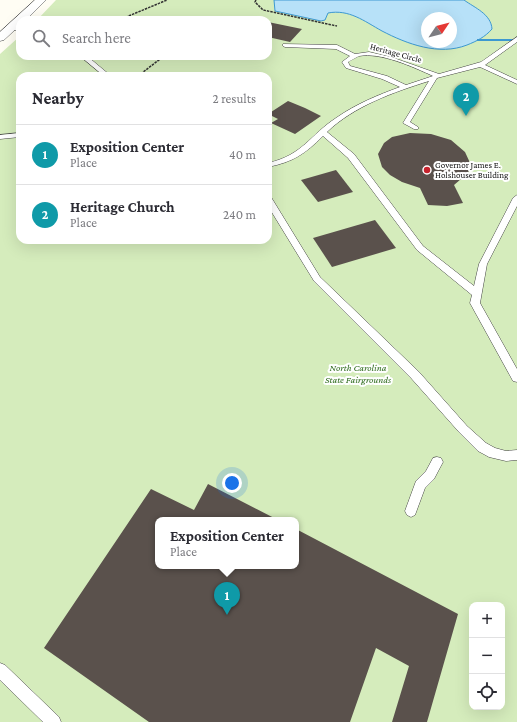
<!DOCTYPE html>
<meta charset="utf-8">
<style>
body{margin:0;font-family:"Crimson Pro",serif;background:#f7f7f7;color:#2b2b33}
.controls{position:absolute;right:12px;bottom:12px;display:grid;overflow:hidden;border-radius:8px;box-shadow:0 4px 16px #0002}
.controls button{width:36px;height:36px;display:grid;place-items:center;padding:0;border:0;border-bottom:1px solid #e1e1e2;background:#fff;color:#2b2b33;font:20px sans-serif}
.compass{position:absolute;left:421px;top:12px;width:36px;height:36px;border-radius:50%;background:#fff;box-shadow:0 4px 16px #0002;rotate:55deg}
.you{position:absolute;left:232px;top:483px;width:14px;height:14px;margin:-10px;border:3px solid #fff;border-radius:50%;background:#1a73e8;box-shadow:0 0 0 6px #1a73e833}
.badge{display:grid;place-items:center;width:26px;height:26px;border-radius:50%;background:#0f766e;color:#fff;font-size:13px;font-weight:700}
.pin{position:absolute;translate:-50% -33px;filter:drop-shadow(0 1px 2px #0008)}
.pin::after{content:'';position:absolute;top:21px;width:14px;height:12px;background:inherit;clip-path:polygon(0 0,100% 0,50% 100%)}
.popup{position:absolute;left:155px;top:517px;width:144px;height:52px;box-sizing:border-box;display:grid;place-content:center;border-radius:8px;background:#fff;filter:drop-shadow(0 1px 3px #0005);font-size:13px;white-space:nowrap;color:#7c7c81}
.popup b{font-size:15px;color:#2b2b33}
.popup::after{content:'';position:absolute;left:50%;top:100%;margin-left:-8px;border:8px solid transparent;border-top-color:#fff}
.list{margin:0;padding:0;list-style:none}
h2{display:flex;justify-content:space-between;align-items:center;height:52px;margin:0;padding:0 16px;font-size:17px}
h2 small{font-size:13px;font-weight:400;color:#7c7c81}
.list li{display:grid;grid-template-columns:26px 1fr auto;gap:12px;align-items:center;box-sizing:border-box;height:60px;padding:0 16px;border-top:1px solid #e1e1e2}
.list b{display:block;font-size:15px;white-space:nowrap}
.list p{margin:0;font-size:13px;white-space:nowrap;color:#7c7c81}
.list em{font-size:13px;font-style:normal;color:#7c7c81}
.icon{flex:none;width:22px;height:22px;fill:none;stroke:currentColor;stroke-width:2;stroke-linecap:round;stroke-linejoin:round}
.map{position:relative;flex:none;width:517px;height:722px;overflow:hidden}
.search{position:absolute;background:#fff;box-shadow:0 4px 16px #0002;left:16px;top:16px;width:256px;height:44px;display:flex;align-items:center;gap:10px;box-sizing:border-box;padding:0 14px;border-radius:12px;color:#7c7c81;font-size:15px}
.panel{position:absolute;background:#fff;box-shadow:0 4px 16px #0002;left:16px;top:72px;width:256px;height:172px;border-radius:12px}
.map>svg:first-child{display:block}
.green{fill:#d5ecbc;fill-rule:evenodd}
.water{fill:#b7e1f8;stroke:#3c98d1;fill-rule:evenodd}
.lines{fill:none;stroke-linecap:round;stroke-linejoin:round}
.stream{fill:#3c98d1;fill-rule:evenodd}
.building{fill:#5a514c}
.service-casing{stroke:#444;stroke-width:1}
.minor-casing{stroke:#444;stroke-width:1}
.path{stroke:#333;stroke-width:1.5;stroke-dasharray:2.5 1;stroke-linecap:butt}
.service{fill:#fff;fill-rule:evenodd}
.minor{fill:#fff;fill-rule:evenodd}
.poi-dot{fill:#c6232d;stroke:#fff;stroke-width:1.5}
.labels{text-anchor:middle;stroke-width:4;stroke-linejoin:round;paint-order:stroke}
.far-street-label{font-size:9px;fill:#111;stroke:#fff}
.far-poi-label{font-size:9px;fill:#111;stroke:#fff;text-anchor:start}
.park-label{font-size:10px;font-style:italic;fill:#2f6c1e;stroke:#fff}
</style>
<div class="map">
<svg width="517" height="722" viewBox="0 0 517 722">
<rect width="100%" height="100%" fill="#fffdf4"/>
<path class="green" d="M56,0H517V722H0V54L20,36V56H268V20H37ZM427,18H451V42H427ZM20,76H268V240H20ZM158,520H296V566H158ZM472,605H502V707H472Z"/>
<path class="water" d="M274,0H464C475,8 491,14 492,29C485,37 477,41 467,45C439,56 407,44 382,31C364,21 349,9 328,13L325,20L321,21L275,11ZM427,18H451V42H427Z"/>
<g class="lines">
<rect class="stream" x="477" y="39" width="40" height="2"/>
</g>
<g class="building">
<path d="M268,22L302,29L290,42L268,37Z"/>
<path d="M288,101L305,108L321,116L295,134L271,123L278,119L268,114Z"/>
<path d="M410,133L431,134L451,140L465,152L471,165L468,173L454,185L463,203L447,206L428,205L420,188L402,182L390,175L382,167L378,154L384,143L392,137Z"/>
<path d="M336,170L353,192L318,202L301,180Z"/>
<path d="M375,220L396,248L332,267L313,238Z"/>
<path d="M208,484L278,520H158V566H296V529L458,614L427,722H392L409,666L376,648L350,722H149L44,648L151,489L194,510Z"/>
</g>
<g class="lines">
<defs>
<g id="service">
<path d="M9,27H20V31L9,29Z"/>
<path d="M517,37V42L485,65L517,80V84L480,67L437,78L410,122L418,127V129H414L403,123L429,81C394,92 354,106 327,132L354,154L423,246L474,286L479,264L513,198L517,195V206L487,264L480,303L517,369V382L513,381L470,303L472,295L417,250L348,158L323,136C305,154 293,162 268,167V163C303,155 310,135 336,118C356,104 378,95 400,87L382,79L346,68L342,62L350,56L336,49L285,47L283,46V44L337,45L355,54L369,52L391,57L439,74L481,62ZM359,56C381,52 413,67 433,76L406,85L387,76L350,66L348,62Z"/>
<path d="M80,56H87L111,76H104Z"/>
<path d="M20,133V137L0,139V135Z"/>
<path d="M268,196L271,197L320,277L419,372L467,426L486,443L495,448L506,451L517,450V460L506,461L489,457L478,451L459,432L411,378L314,281L268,206Z"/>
<path d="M437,457L441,458L443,462L434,479L425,488L415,515L411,517L407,515L405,511L416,481L426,471L433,458Z"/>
<path d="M0,663L5,665L59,717L61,722H43L0,680Z"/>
</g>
<path id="minor" d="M35,0H46L26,20H20V25L4,40L0,41V32Z"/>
</defs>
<use href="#service" class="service-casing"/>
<use href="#minor" class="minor-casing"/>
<g class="path">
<path d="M256,0L255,2L263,10L337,26"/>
<path d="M119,20L167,0"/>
<path d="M138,76L164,56"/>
</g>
<use href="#service" class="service"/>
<use href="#minor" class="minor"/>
</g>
<circle class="poi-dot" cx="427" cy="170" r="4"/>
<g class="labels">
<g class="far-street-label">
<text transform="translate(396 53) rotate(15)" y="3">Heritage Circle</text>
</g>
<g class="far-poi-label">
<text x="435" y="168">Governor James E.<tspan x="435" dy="10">Holshouser Building</tspan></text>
</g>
<g class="park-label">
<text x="358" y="371">North Carolina<tspan x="358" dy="12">State Fairgrounds</tspan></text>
</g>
</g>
</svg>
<div class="controls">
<button>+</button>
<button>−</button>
<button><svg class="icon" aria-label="locate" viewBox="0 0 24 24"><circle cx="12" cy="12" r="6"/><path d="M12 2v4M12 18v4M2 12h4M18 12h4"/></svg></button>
</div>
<svg class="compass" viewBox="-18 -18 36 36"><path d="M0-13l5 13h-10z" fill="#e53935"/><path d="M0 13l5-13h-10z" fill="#7c7c81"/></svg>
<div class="you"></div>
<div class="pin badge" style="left:227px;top:615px;background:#0f9aa8">1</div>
<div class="popup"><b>Exposition Center</b>Place</div>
<div class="pin badge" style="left:466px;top:116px;background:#0f9aa8">2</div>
<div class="search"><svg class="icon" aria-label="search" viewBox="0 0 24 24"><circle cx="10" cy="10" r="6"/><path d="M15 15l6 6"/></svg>Search here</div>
<section class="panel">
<h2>Nearby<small>2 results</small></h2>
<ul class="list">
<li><span class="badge" style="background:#0f9aa8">1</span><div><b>Exposition Center</b><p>Place</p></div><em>40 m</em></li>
<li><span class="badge" style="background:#0f9aa8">2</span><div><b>Heritage Church</b><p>Place</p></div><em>240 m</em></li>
</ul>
</section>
</div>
